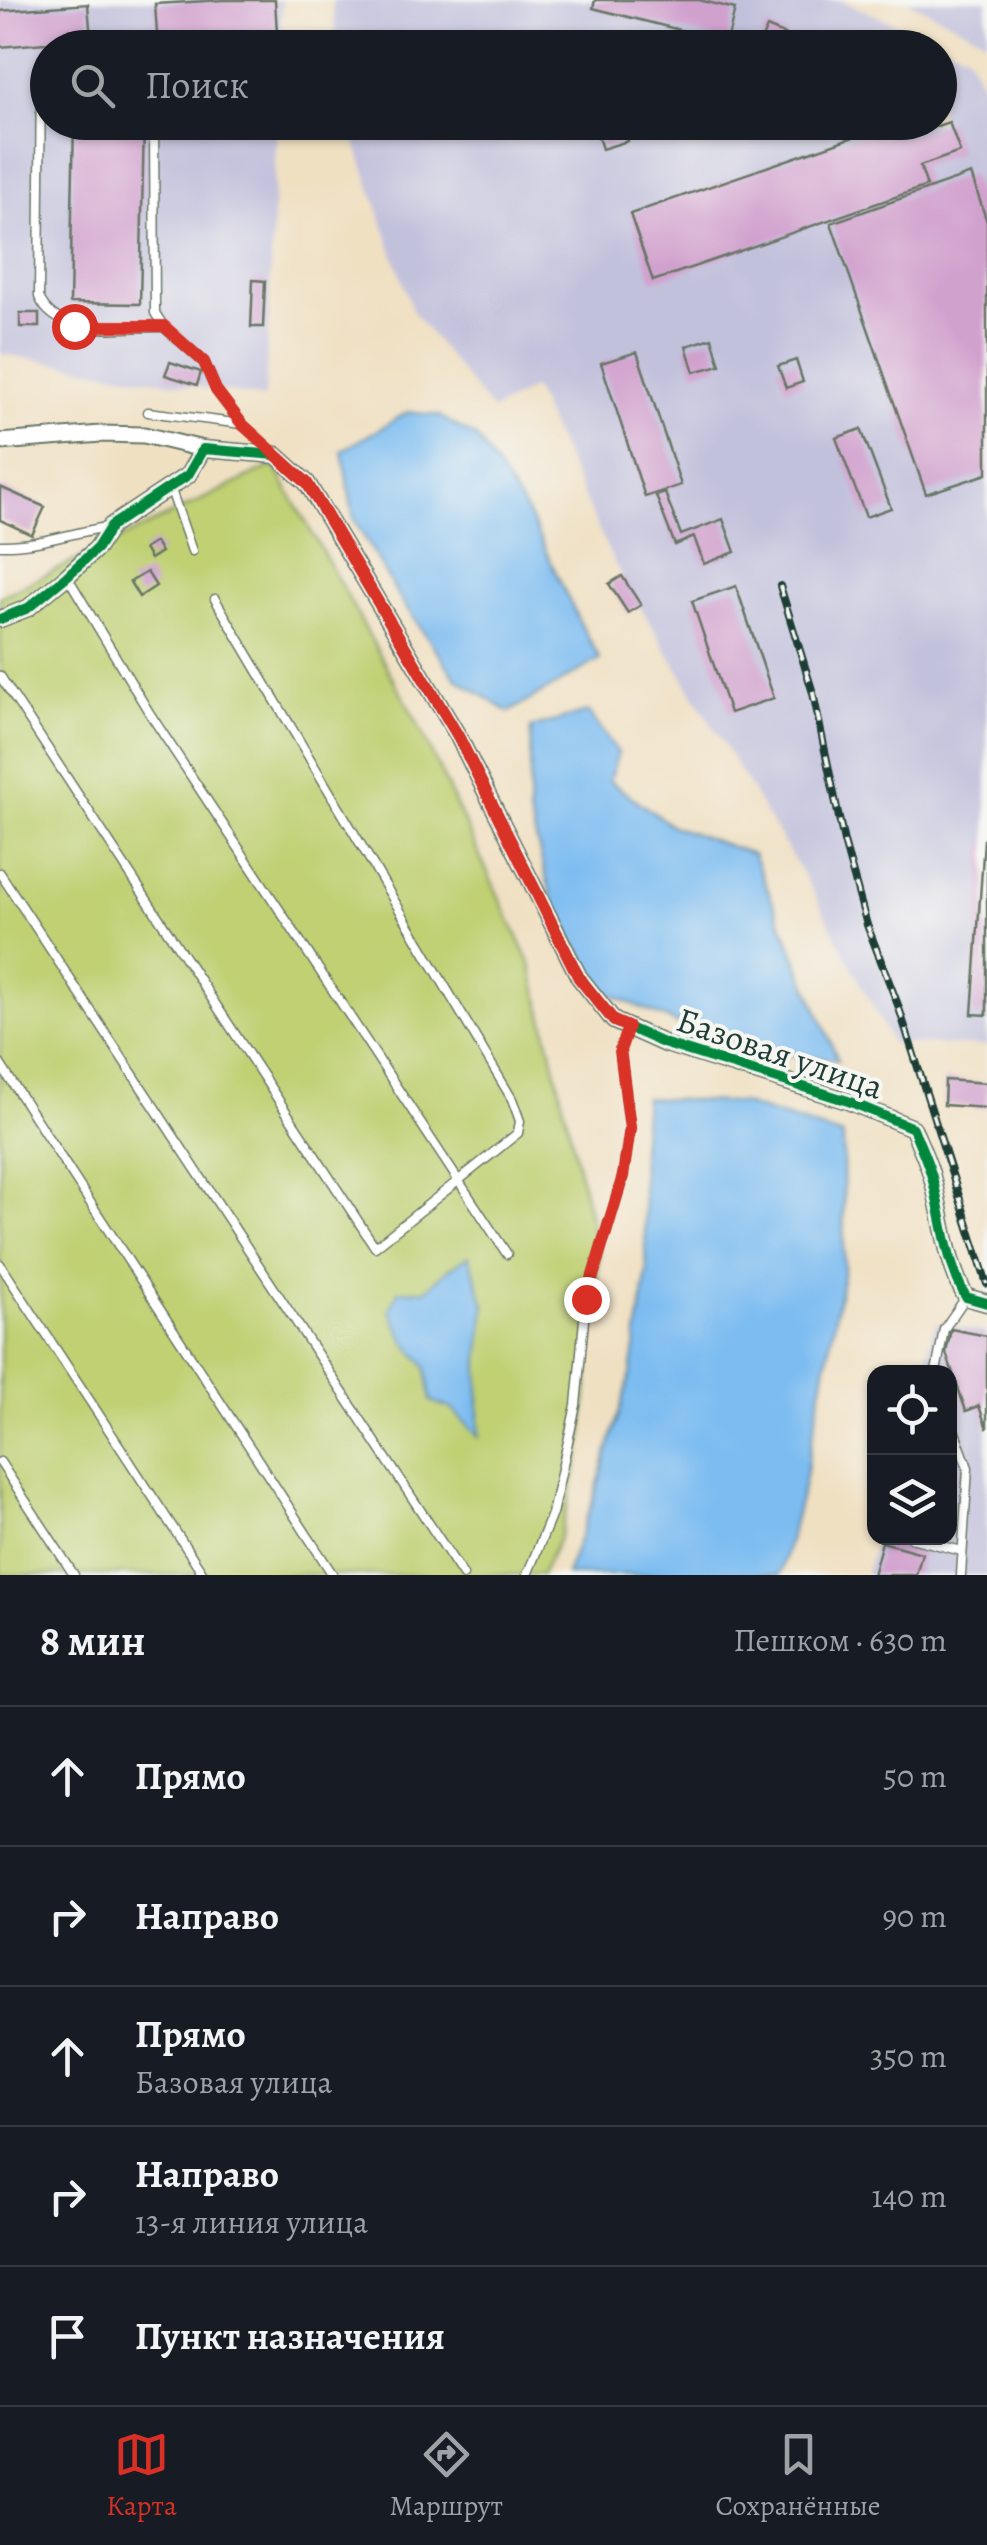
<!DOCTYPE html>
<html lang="ru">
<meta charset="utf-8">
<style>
body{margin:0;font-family:Alegreya,serif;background:#242831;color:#f1f3f6}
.controls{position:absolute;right:30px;bottom:30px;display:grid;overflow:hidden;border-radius:20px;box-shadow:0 2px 8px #0004}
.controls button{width:90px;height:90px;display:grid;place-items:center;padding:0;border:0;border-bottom:2px solid #363941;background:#171b24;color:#f1f3f6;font:50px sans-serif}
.stop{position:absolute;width:30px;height:30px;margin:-22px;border:8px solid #d93025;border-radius:50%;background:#fff}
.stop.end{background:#d93025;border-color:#fff;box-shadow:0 2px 10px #0008}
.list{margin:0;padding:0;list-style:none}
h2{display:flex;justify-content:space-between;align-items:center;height:130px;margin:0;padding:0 40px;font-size:42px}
h2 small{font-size:32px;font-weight:400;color:#9ea1a6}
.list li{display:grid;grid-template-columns:65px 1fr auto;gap:30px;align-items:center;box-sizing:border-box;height:140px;padding:0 40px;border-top:2px solid #363941}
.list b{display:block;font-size:38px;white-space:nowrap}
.list p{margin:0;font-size:32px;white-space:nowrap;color:#9ea1a6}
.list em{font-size:32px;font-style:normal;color:#9ea1a6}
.icon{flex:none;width:55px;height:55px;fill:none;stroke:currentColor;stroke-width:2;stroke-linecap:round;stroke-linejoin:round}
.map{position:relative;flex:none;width:987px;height:1575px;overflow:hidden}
.search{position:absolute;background:#171b24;box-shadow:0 2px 8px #0004;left:30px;right:30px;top:30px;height:110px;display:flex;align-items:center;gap:25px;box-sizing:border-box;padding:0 35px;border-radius:55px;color:#9ea1a6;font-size:38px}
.sheet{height:830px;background:#171b24}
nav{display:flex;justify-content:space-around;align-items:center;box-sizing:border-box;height:140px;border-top:2px solid #363941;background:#171b24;font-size:28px;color:#9ea1a6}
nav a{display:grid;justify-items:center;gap:5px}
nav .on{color:#d93025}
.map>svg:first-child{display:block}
.industrial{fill:#c2c1dc}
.green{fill:#c0d073;stroke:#708654;stroke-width:2.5}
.water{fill:#7cbcf1;stroke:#4e7c92;stroke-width:2.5}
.building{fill:#d1a1ce}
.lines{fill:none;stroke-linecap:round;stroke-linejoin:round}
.service-casing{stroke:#687666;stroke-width:11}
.minor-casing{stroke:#687666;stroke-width:19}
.service{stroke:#fff;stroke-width:8}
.minor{stroke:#fff;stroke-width:15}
.rail-casing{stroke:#1f3d34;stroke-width:8}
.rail{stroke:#f6f6f2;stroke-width:4;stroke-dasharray:11;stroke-linecap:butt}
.cycleway-casing{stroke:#f6f6f2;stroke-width:16}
.cycleway{stroke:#00873e;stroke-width:10}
.route{stroke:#d93025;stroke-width:12}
.labels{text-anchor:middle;stroke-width:8;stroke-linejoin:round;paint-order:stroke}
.street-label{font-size:35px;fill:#1f3d34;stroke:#f6f6f2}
</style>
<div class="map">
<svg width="987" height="1575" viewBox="0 0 987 1575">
<rect width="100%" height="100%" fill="#f6f6f2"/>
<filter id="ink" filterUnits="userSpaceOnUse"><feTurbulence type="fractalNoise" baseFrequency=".01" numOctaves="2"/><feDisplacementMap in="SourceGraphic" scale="20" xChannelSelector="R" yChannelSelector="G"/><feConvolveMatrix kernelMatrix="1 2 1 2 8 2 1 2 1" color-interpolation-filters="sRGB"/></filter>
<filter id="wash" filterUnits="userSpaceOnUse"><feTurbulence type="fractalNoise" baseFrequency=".0048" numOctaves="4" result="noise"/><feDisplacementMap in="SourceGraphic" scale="40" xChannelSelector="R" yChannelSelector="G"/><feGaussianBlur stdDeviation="2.25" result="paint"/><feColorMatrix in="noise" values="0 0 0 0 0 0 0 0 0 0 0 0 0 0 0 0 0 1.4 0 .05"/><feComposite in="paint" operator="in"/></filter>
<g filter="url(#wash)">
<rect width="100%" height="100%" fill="#f0e0c2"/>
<g class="industrial">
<path d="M0,0H282L280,47L48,48V122L277,123L265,398L0,354Z"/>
<path d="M332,0H840L967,54L987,95V1046L892,1043L812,890L615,565L533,388L492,411L413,312L349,123L940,122V48L337,47Z"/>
<path d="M906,0H987V40Z"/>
<path d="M936,1323L987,1333V1575H866L876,1538H950V1372H922Z"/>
</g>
<path class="green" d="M274,465L416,720L531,965L599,1257L583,1442L560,1536L541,1575H0V597Z"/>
<g class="water">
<path d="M408,412L439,416L477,438L528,514L579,621L600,659L509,712L456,678L399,597L354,519L342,451Z"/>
<path d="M588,712L618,753L609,781L672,826L753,854L838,1060L792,1055L694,1031L603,991L555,910L529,812L531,728Z"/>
<path d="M645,1098L740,1103L843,1136L844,1269L803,1487L780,1575H566L592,1504L631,1373L647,1271L641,1152Z"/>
<path d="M469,1256L485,1306L479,1360V1437L452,1409L431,1401L426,1367L405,1341L390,1310L398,1291L426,1290L446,1271Z"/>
</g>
<g id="blocks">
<g class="building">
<path d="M223,0H275L278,48H158L155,4Z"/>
<path d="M595,0H699L735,9L727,42L593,8Z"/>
<path d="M88,4L91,39L0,47V11Z"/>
<path d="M767,27L786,35L782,47L762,38Z"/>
<path d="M74,122H144L140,304L70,303Z"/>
<path d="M593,122H623L628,141L602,149Z"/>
<path d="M638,122H676V123L642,134Z"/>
<path d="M897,122H905L910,135L949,122L960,152L920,166L927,186L653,281L630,214Z"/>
<path d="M971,174L987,222V474L926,494L831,223Z"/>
<path d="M253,280L265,281L263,327H251Z"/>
<rect x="20" y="313" width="19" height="14"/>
<path d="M712,338L720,365L694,372L686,346Z"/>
<path d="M637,352L681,485L645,497L601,363Z"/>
<path d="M796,360L803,382L786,388L778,366Z"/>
<path d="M170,362L201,372L197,385L165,375Z"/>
<path d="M861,429L891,508L866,517L836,438Z"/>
<path d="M0,487L45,507L32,535L0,520Z"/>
<path d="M665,493L681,535L723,519L735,552L704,564L694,537L675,545L656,496Z"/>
<path d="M155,542L161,552L150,559L144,549Z"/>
<path d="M147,572L156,586L139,597L130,582Z"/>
<path d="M622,576L641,605L628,613L609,584Z"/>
<path d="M736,586L774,698L730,713L692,601Z"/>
<path d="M984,840H987V1015L972,1014Z"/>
<path d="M945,1080L987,1083V1108L944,1105Z"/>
<path d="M951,1329L987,1336V1429L979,1406L966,1411L946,1353Z"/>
<path d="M950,1467L957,1469L951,1492L950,1491Z"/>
<path d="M882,1542L922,1553L916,1575H873Z"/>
</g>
</g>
</g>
<g filter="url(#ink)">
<use href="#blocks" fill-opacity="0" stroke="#687666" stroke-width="2.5"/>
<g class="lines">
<defs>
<g id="service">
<path d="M48,62L41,69L39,297C57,340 125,326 163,327"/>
<path d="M154,122L155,313L164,327L204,362L216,390L242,424L273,452"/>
<path d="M148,412L242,424"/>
<path d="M170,487L192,551"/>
<path d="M0,545C37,546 70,533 107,527"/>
<path d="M67,576L150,714L507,1254"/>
<path d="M0,676L375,1247L518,1133L520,1121L512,1099L215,599"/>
<path d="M0,873L463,1575"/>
<path d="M0,1064L333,1575"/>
<path d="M0,1264L204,1575"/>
<path d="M936,1372L944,1329L966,1297"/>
<path d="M950,1419L968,1468L961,1575"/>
<path d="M0,1462L74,1575"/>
<path d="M911,1538L962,1551"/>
<path d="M527,1575L552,1514L576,1405L586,1299L623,1176L630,1128L620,1050L628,1027"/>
</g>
<g id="minor">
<path d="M0,442L101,434L144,435L203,449"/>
<path d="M0,619L28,608L67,576L97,548L111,526L188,475L203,449L276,455L307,483L458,736L579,977L614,1021L663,1043L848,1101L913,1128C920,1146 929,1163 933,1181C943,1220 946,1262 966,1297L987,1303"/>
</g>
</defs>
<use href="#service" class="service-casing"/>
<use href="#minor" class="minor-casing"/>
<use href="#service" class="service"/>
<use href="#minor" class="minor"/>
<defs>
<path id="rail" d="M780,586L813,693L844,842L867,925L898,1005L987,1284"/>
</defs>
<use href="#rail" class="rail-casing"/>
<use href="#rail" class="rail"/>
<defs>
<path id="cycleway" d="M0,619L28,608L67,576L97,548L111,526L188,475L203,449L276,455L307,483L458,736L579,977L614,1021L663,1043L848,1101L913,1128C920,1146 929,1163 933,1181C943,1220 946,1262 966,1297L987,1303"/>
</defs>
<use href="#cycleway" class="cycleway-casing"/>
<use href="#cycleway" class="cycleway"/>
</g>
</g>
<g class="lines" filter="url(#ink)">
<path class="route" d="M74,326H164L204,362L216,390L242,424L307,483L458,736L579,978L614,1021L628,1027L620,1050L630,1128L623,1176L586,1299"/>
</g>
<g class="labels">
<g class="street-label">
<text transform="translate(780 1053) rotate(19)" y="12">Базовая улица</text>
</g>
</g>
</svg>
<div class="controls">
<button><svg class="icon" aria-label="locate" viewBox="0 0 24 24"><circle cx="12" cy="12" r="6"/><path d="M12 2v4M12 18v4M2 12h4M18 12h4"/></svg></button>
<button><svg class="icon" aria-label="layers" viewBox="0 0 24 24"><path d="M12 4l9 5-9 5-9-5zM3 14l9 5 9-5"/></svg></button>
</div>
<div class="stop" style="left:74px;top:326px"></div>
<div class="stop end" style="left:586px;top:1299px"></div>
<div class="search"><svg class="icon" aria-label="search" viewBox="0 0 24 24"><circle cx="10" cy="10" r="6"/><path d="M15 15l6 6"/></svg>Поиск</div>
</div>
<section class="sheet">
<h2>8 мин<small>Пешком · 630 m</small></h2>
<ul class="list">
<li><svg class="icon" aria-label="ahead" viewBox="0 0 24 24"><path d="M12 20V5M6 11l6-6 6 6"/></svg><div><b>Прямо</b></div><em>50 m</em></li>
<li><svg class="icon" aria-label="right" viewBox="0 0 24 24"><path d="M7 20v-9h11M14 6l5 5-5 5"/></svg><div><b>Направо</b></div><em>90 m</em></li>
<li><svg class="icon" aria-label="ahead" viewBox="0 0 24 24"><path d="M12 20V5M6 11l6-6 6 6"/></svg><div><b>Прямо</b><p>Базовая улица</p></div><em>350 m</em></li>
<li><svg class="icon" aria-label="right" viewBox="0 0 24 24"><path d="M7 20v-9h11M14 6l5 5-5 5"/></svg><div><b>Направо</b><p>13-я линия улица</p></div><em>140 m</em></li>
<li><svg class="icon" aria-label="arrive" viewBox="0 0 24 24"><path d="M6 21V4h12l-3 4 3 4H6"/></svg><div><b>Пункт назначения</b></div></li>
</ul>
</section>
<nav>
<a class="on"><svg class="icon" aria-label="map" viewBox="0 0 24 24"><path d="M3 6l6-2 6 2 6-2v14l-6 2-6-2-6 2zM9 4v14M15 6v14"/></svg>Карта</a>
<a><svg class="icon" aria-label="directions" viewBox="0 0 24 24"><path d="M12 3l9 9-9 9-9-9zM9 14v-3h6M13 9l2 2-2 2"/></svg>Маршрут</a>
<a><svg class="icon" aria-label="saved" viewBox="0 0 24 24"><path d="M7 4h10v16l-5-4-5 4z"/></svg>Сохранённые</a>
</nav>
